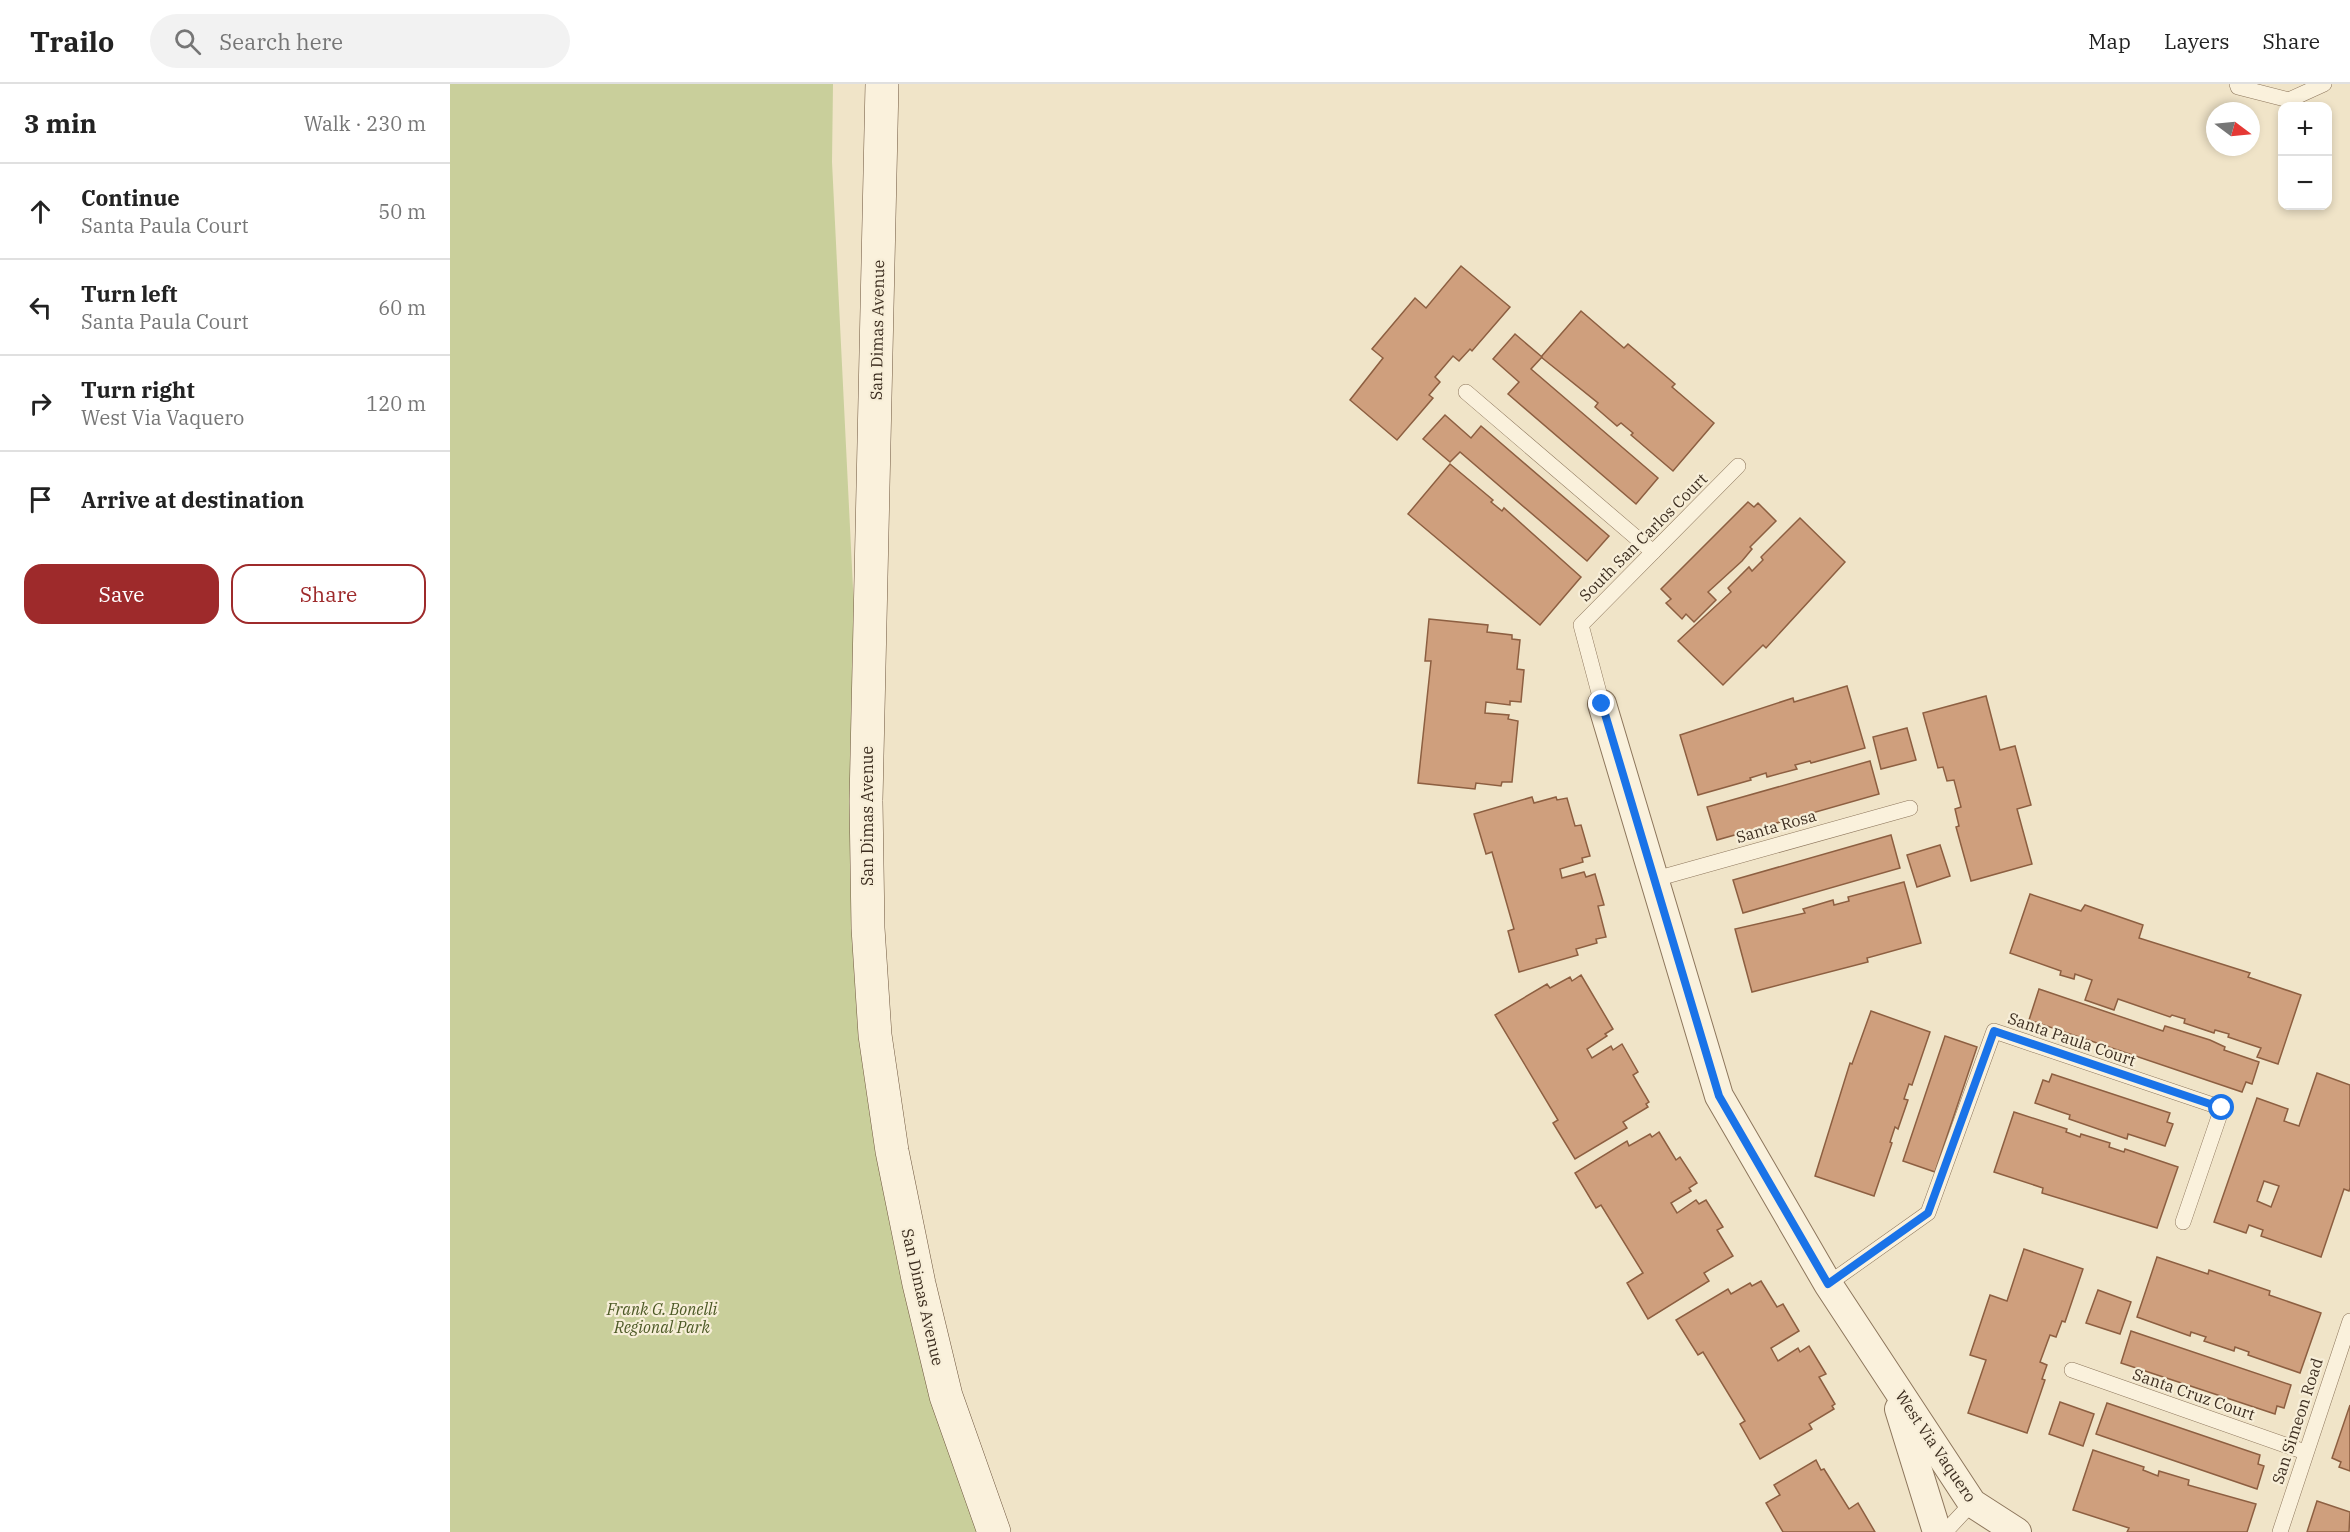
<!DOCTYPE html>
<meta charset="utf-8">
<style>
body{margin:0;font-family:"IBM Plex Serif",serif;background:#f2f2f2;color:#222}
.controls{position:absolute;right:18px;top:18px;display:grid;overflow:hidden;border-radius:12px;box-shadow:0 3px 9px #0003}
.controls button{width:54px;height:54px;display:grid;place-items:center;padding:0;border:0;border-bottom:2px solid #e0e0e0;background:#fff;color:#222;font:30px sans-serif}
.compass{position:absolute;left:1756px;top:18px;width:54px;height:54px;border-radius:50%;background:#fff;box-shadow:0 3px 9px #0003;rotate:106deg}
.stop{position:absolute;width:18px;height:18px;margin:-14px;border:4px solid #1a73e8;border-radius:50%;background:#fff}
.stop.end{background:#1a73e8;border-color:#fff;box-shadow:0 2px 6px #0008}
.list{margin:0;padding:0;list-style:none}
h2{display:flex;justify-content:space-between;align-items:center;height:78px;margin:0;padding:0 24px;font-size:26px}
h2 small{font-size:20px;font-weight:400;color:#767676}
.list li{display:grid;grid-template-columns:39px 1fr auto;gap:18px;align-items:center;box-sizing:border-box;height:96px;padding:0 24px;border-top:2px solid #e0e0e0}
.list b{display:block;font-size:22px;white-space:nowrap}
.list p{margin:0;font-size:20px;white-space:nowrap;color:#767676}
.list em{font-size:20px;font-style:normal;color:#767676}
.actions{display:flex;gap:12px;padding:18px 24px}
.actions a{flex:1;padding:14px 0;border:2px solid #9e2a2b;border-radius:18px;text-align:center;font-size:21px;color:#9e2a2b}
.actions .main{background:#9e2a2b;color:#fff}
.icon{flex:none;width:33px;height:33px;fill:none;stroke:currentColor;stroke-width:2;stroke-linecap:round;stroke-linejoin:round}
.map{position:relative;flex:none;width:1900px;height:1448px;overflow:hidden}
header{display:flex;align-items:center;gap:36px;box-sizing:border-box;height:84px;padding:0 30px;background:#fff;border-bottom:2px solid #e0e0e0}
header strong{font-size:28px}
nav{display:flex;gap:33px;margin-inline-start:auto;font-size:21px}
.search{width:420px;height:54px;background:#f2f2f2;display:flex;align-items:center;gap:15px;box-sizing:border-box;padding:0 21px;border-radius:33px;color:#767676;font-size:22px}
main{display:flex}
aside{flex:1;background:#fff}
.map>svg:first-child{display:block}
.green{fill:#c9cf9b}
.building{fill:#cf9f7d;stroke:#8d5f41;stroke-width:1.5;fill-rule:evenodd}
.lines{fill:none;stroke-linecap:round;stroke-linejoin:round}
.lane-casing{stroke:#8d765c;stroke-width:16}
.street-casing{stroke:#8d765c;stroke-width:30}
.secondary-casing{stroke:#6f573f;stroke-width:34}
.lane{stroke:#faf1dc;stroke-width:15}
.street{stroke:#faf1dc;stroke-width:28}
.secondary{stroke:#faf1dc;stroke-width:33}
.route{stroke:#1a73e8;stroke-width:8}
.labels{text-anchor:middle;stroke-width:4.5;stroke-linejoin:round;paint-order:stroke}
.street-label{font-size:16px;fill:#3d2e20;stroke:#f7eed8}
.park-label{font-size:16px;font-style:italic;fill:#4d5a26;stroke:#f7eed8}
</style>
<header>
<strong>Trailo</strong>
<div class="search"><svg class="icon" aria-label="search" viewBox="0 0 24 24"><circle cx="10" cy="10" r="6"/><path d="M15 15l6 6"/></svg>Search here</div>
<nav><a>Map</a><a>Layers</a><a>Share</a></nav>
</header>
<main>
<aside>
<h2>3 min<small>Walk · 230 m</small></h2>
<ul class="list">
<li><svg class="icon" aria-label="ahead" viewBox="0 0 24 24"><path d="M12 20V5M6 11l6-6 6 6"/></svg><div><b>Continue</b><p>Santa Paula Court</p></div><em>50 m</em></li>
<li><svg class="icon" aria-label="left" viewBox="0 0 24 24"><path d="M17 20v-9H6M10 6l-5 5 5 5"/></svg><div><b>Turn left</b><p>Santa Paula Court</p></div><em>60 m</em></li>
<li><svg class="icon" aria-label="right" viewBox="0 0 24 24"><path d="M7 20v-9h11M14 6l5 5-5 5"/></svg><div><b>Turn right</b><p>West Via Vaquero</p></div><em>120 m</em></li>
<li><svg class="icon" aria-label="arrive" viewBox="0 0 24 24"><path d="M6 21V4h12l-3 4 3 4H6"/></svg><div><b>Arrive at destination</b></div></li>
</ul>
<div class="actions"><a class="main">Save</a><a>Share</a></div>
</aside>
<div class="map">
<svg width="1900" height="1448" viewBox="0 0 1900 1448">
<rect width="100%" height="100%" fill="#f0e4c8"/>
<path class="green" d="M0,0H383L382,78L425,951L527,1448H0Z"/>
<g class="building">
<path d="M1011,182L1060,223L1022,267L1020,265L1009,277L1003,272L985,293L990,298L979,311L983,314L947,356L900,316L933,274L922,265L965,214L976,224Z"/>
<path d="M1131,227L1174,264L1178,260L1225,300L1222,303L1264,339L1223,387L1181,351L1183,349L1171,339L1167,342L1145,323L1148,319L1091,273Z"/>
<path d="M1065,250L1092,273L1081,285L1208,394L1186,420L1058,310L1069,298L1043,275Z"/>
<path d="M995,331L1021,354L1031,342L1159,452L1137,477L1010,368L1000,378L973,355Z"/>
<path d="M1000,380L1043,416L1041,418L1052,427L1054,424L1131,493L1090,541L958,430Z"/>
<path d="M1298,418L1304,423L1308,419L1326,437L1300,463L1302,465L1292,477L1258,508L1266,516L1244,538L1236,530L1232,535L1216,519L1221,515L1211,505Z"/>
<path d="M1350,434L1395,478L1316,564L1313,561L1273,601L1228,557L1281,508L1278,504L1299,483L1302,487L1313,476L1311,473Z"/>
<path d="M979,535L1038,541L1037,548L1062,551V555L1070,556L1067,585L1074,586L1071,618L1060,617V621L1036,618L1035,629L1059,631L1058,635L1068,637L1062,698H1052L1051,702L1026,699L1025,705L968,699L981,577H975Z"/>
<path d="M1397,602L1415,664L1361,679L1360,677L1345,681L1347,685L1317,693L1316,689L1300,694L1301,696L1248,711L1230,651L1343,614L1344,618Z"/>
<path d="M1536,612L1550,666L1565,662L1581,721L1567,725L1582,780L1521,797L1506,743L1509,742L1505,725L1511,723L1504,696L1497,697L1493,683L1488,684L1473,629Z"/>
<path d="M1457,644L1466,676L1431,685L1423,653Z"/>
<path d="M1420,677L1429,710L1267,756L1257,723Z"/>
<path d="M1082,713L1084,719L1106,713L1107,716L1117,714L1125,742L1131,741L1140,772L1132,774L1133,778L1110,785L1112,794L1134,788L1136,793L1145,790L1154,821L1148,822L1156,853L1146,855L1147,859L1126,865L1128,871L1069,888L1058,847L1064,845L1042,768L1036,770L1024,730Z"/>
<path d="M1441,751L1450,784L1293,829L1283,796Z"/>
<path d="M1490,761L1500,792L1467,803L1457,771Z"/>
<path d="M1454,798L1471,859L1417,874L1418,878L1302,908L1285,845L1355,829L1353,825L1383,816L1384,821L1399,817L1398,813Z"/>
<path d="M1580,810L1631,827L1635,821L1693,841L1689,854L1800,889L1798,893L1851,911L1828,980L1807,973L1811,964L1778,953L1779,950L1765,946L1764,949L1734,939L1735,935L1722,931L1720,933L1668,915L1664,926L1635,916L1642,896L1625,890L1624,895L1610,891L1611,887L1560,869Z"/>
<path d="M1131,891L1163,945L1155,950L1157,952L1137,965L1142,974L1161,962L1163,966L1172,960L1188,988L1183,991L1199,1018L1196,1020L1198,1023L1173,1038L1177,1044L1125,1075L1103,1039L1108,1036L1045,931L1097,900L1100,904L1120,893L1122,897Z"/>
<path d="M1589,905L1713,947L1715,942L1760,956L1775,963L1774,966L1809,978L1802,1000L1796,998L1792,1008L1579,936Z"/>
<path d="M1421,927L1480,948L1462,1001L1459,1000L1454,1015L1458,1016L1448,1045L1445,1043L1440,1058L1442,1059L1424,1112L1365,1092L1400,979L1402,980Z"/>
<path d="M1495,952L1527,963L1485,1088L1453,1077Z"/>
<path d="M1867,989L1900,1001V1104L1899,1107L1894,1105L1871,1173L1811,1152L1813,1146L1799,1141L1796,1149L1764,1138L1807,1014L1838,1025L1834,1037L1849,1042ZM1814,1097L1829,1102L1821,1123L1807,1117Z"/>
<path d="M1602,990L1720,1029L1717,1038L1723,1040L1715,1062L1678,1050L1677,1055L1619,1035L1620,1031L1585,1019L1593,996L1599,998Z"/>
<path d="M1564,1028L1617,1045L1616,1048L1630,1053L1631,1050L1660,1059L1659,1063L1674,1068L1675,1065L1728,1083L1707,1144L1592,1109L1593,1104L1544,1088Z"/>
<path d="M1209,1048L1226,1076L1230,1073L1247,1099L1239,1104L1241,1107L1221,1119L1227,1129L1246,1116L1249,1120L1256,1116L1273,1143L1267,1146L1283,1172L1254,1189L1259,1197L1198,1235L1177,1199L1193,1189L1151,1121L1146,1124L1125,1089L1177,1057L1179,1062L1200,1050L1202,1053Z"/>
<path d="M1574,1165L1633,1185L1615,1238L1612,1237L1606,1253L1600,1251L1590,1278L1597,1281L1592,1295L1595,1296L1577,1349L1518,1329L1536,1276L1520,1271L1540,1211L1557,1217Z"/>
<path d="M1707,1173L1758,1190L1759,1186L1820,1207L1819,1211L1871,1229L1850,1289L1798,1271L1799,1268L1785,1263L1784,1267L1754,1257L1756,1253L1741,1248L1740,1252L1687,1233Z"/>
<path d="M1311,1197L1327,1223L1333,1220L1349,1247L1321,1264L1328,1277L1348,1264L1350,1268L1359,1262L1376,1290L1369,1293L1385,1320L1382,1322L1384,1325L1359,1340L1362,1345L1310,1375L1290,1340L1295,1337L1253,1268L1248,1271L1226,1236L1278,1205L1281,1210L1300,1199L1302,1202Z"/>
<path d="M1648,1206L1681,1218L1670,1250L1636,1239Z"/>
<path d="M1681,1247L1841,1301L1834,1324L1827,1322L1825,1330L1671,1279Z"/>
<path d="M1610,1318L1644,1330L1633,1362L1599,1350Z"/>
<path d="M1657,1319L1810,1371L1808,1380L1814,1382L1807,1405L1646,1350Z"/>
<path d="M1900,1321V1387L1889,1383L1891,1378L1882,1374Z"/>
<path d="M1643,1366L1694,1383L1693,1386L1708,1392L1709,1387L1739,1396L1738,1401L1806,1420L1797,1448H1677L1679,1444L1623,1426Z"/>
<path d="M1366,1376L1371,1386L1374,1385L1399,1425L1408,1419L1425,1448H1333L1316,1419L1330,1411L1324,1401Z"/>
<path d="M1867,1417L1900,1428L1899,1448H1857Z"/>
</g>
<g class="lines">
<defs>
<g id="lane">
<path d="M1787,0L1788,3L1839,16L1874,0"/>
<path d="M1016,308L1203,468"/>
<path d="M1152,620L1131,541L1288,382"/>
<path d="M1202,796L1460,724"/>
<path d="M1378,1200L1478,1129L1544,947L1772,1024L1733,1138"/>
<path d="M1622,1286L1855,1368"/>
<path d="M1495,1448L1522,1419"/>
<path d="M1830,1448L1900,1237"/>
</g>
<g id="street">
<path d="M1152,620L1269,1012L1378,1200L1522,1419L1567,1448"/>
<path d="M1449,1325L1487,1448"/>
</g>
<path id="secondary" d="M432,0L416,717L418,844L425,951L442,1067L469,1200L496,1312L544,1448"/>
</defs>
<use href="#lane" class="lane-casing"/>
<use href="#street" class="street-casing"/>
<use href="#secondary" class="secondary-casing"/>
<use href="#lane" class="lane"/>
<use href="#street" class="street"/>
<use href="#secondary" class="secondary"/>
</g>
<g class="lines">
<path class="route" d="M1152,620L1269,1012L1378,1200L1478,1129L1544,947L1772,1024"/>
</g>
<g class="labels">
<g class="street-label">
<text transform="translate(427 246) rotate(-89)" y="6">San Dimas Avenue</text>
<text transform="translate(1193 453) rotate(-45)" y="6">South San Carlos Court</text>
<text transform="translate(417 732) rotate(-90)" y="6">San Dimas Avenue</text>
<text transform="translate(1326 742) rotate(-16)" y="6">Santa Rosa</text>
<text transform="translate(1622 955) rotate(19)" y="6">Santa Paula Court</text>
<text transform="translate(473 1213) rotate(77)" y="6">San Dimas Avenue</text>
<text transform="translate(1744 1310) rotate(19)" y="6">Santa Cruz Court</text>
<text transform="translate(1847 1337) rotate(-72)" y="6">San Simeon Road</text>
<text transform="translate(1486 1362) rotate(56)" y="6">West Via Vaquero</text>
</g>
<g class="park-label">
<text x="212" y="1231">Frank G. Bonelli<tspan x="212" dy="18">Regional Park</tspan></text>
</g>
</g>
</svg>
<div class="controls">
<button>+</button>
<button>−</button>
</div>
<svg class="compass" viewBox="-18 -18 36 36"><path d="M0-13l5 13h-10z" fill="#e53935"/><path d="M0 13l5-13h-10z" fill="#767676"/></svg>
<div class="stop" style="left:1772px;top:1024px"></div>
<div class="stop end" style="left:1152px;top:620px"></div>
</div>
</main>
